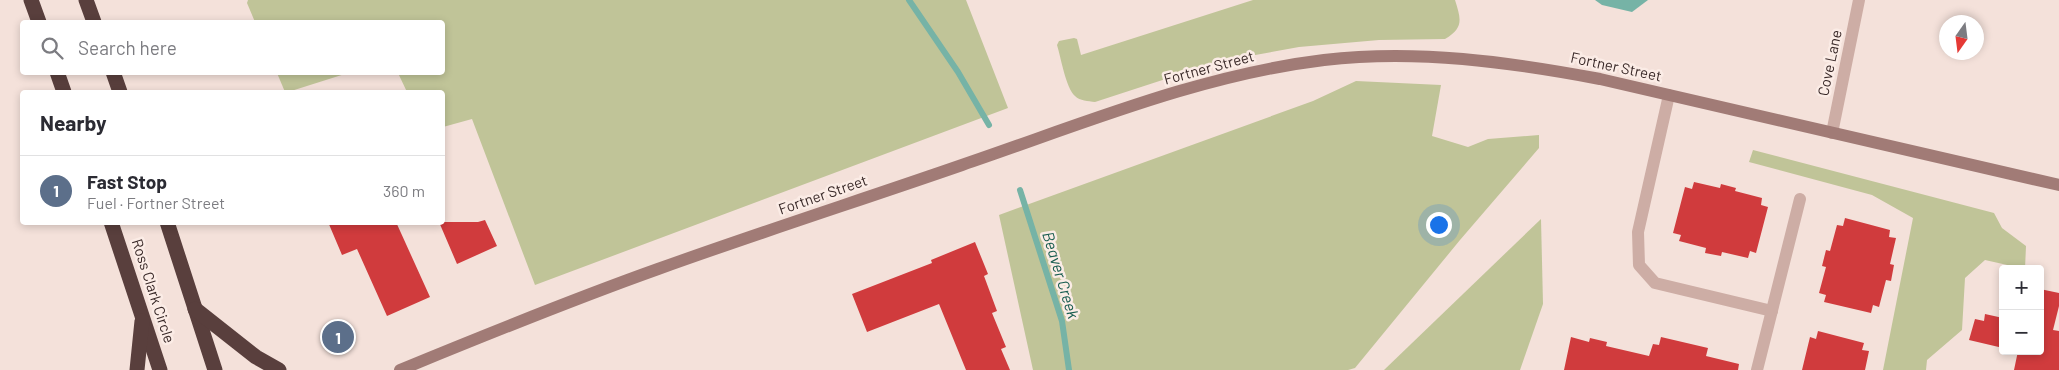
<!DOCTYPE html>
<meta charset="utf-8">
<style>
body{margin:0;font-family:Barlow,sans-serif;background:#f7f7f7;color:#2b2b33}
.controls{position:absolute;right:15px;bottom:15px;display:grid;overflow:hidden;border-radius:5px;box-shadow:0 2px 8px #0003}
.controls button{width:45px;height:45px;display:grid;place-items:center;padding:0;border:0;border-bottom:1px solid #e1e1e2;background:#fff;color:#2b2b33;font:25px sans-serif}
.compass{position:absolute;left:1939px;top:15px;width:45px;height:45px;border-radius:50%;background:#fff;box-shadow:0 2px 8px #0003;rotate:194deg}
.you{position:absolute;left:1438px;top:224px;width:18px;height:18px;margin:-12px;border:4px solid #fff;border-radius:50%;background:#1a73e8;box-shadow:0 0 0 8px #1a73e833}
.badge{display:grid;place-items:center;width:32px;height:32px;border-radius:50%;background:#195d50;color:#fff;font-size:16px;font-weight:700}
.pin{position:absolute;translate:-50% -50%;border:2px solid #fff;box-shadow:0 1px 5px #0006}
.list{margin:0;padding:0;list-style:none}
h2{display:flex;justify-content:space-between;align-items:center;height:65px;margin:0;padding:0 20px;font-size:21px}
h2 small{font-size:16px;font-weight:400;color:#7c7c81}
.list li{display:grid;grid-template-columns:32px 1fr auto;gap:15px;align-items:center;box-sizing:border-box;height:70px;padding:0 20px;border-top:1px solid #e1e1e2}
.list b{display:block;font-size:19px;white-space:nowrap}
.list p{margin:0;font-size:16px;white-space:nowrap;color:#7c7c81}
.list em{font-size:16px;font-style:normal;color:#7c7c81}
.icon{flex:none;width:28px;height:28px;fill:none;stroke:currentColor;stroke-width:2;stroke-linecap:round;stroke-linejoin:round}
.map{position:relative;flex:none;width:2059px;height:370px;overflow:hidden}
.search{position:absolute;background:#fff;box-shadow:0 2px 8px #0003;left:20px;top:20px;width:425px;height:55px;display:flex;align-items:center;gap:12px;box-sizing:border-box;padding:0 18px;border-radius:5px;color:#7c7c81;font-size:19px}
.panel{position:absolute;background:#fff;box-shadow:0 2px 8px #0003;left:20px;top:90px;width:425px;height:135px;border-radius:5px}
.map>svg:first-child{display:block}
.green{fill:#c0c498}
.water{fill:#76b3a6}
.lines{fill:none;stroke-linecap:round;stroke-linejoin:round}
.stream{stroke:#76b3a6;stroke-width:6}
.building{fill:#d03b3d}
.street{stroke:#cdada5;stroke-width:12}
.secondary{stroke:#a17b76;stroke-width:12}
.highway{stroke:#593f3d;stroke-width:15}
.labels{text-anchor:middle;stroke-width:5;stroke-linejoin:round;paint-order:stroke}
.street-label{font-size:15px;fill:#382827;stroke:#fbece6}
.water-label{font-size:16px;font-style:italic;fill:#195d50;stroke:#fbece6}
</style>
<div class="map">
<svg width="2059" height="370" viewBox="0 0 2059 370">
<rect width="100%" height="100%" fill="#f4e1da"/>
<g class="green">
<path d="M248,0H966L1008,108L535,285L472,119L443,127L442,92H407L398,73L442,72V22H255L247,3Z"/>
<path d="M1253,0H1455C1461,19 1464,28 1445,39L1379,40L1299,47L1233,59L1184,73L1095,102C1088,101 1080,101 1075,96C1066,88 1061,58 1057,45L1059,41L1074,38L1077,39L1081,55Z"/>
<path d="M277,73H348L288,92H285Z"/>
<path d="M1356,81L1441,85L1432,136L1468,147L1488,139L1539,135V148L1460,240L1355,368L1348,370H1033L999,215L1313,101Z"/>
<path d="M1753,150L1994,213L2002,228L2026,246L2025,269L1985,260L1965,278L1962,330L1927,360L1926,370H1883L1913,218L1872,195L1749,162Z"/>
<path d="M1541,219L1543,304L1520,370H1384Z"/>
</g>
<path class="water" d="M1595,0H1648L1632,12L1602,5Z"/>
<g class="lines">
<g class="stream">
<path d="M909,0L958,72L989,125"/>
<path d="M1020,190L1062,321L1069,370"/>
</g>
</g>
<g class="building">
<path d="M1694,182L1720,188L1721,184L1736,188L1735,191L1762,198L1761,205L1768,207L1756,253L1750,251L1748,258L1722,252L1721,256L1705,253L1706,248L1679,241L1681,235L1673,233L1685,187L1692,189Z"/>
<path d="M1845,218L1890,230L1889,237L1896,238L1890,264L1894,265L1891,281L1886,280L1879,307L1873,305L1871,313L1824,302L1826,295L1819,293L1826,267L1822,266L1826,250L1830,251L1837,225L1843,226Z"/>
<path d="M485,220L497,246L457,264L439,222H478Z"/>
<path d="M328,222H396L430,297L387,316L357,249L342,255Z"/>
<path d="M975,242L988,274L984,276L997,311L992,313L1006,347L1001,349L1010,370H966L939,304L867,332L852,294L932,263L931,260Z"/>
<path d="M2040,289L2059,293V306L2053,330L2059,331V370H2014L2018,351H2040Z"/>
<path d="M1985,314L2003,318V348L1969,340L1975,319L1984,321Z"/>
<path d="M1818,331L1864,343L1862,350L1869,351L1865,370H1802L1810,337L1816,339Z"/>
<path d="M1571,337L1589,342L1590,338L1607,342L1606,346L1649,356L1653,344L1659,345L1661,337L1708,348L1706,356L1739,364L1738,370H1564Z"/>
</g>
<g class="lines">
<g class="street">
<path d="M1669,95L1638,232L1639,265L1655,283L1772,311"/>
<path d="M1832,133L1859,0"/>
<path d="M1757,370L1800,199"/>
</g>
<path class="secondary" d="M400,370C485,335 571,300 658,269C758,233 861,200 962,165C1080,125 1199,75 1324,60C1417,49 1509,62 1600,79L2059,185"/>
<g class="highway">
<path d="M31,0L39,22"/>
<path d="M86,0L94,22"/>
<path d="M57,72L64,92"/>
<path d="M113,72L120,92"/>
<path d="M111,222L160,370"/>
<path d="M167,222L215,370"/>
<path d="M195,309L256,357L279,370"/>
<path d="M137,370L142,321"/>
</g>
</g>
<g class="labels">
<g class="street-label">
<text transform="translate(1830 63) rotate(-78)" y="5">Cove Lane</text>
<text transform="translate(1616 67) rotate(12)" y="5">Fortner Street</text>
<text transform="translate(1209 68) rotate(-15)" y="5">Fortner Street</text>
<text transform="translate(823 195) rotate(-19)" y="5">Fortner Street</text>
<text transform="translate(153 291) rotate(72)" y="5">Ross Clark Circle</text>
</g>
<g class="water-label">
<text transform="translate(1061 275) rotate(73)" y="6">Beaver Creek</text>
</g>
</g>
</svg>
<div class="controls">
<button>+</button>
<button>−</button>
</div>
<svg class="compass" viewBox="-18 -18 36 36"><path d="M0-13l5 13h-10z" fill="#e53935"/><path d="M0 13l5-13h-10z" fill="#7c7c81"/></svg>
<div class="you"></div>
<div class="pin badge" style="left:338px;top:337px;background:#5c6f8a">1</div>
<div class="search"><svg class="icon" aria-label="search" viewBox="0 0 24 24"><circle cx="10" cy="10" r="6"/><path d="M15 15l6 6"/></svg>Search here</div>
<section class="panel">
<h2>Nearby<small></small></h2>
<ul class="list">
<li><span class="badge" style="background:#5c6f8a">1</span><div><b>Fast Stop</b><p>Fuel · Fortner Street</p></div><em>360 m</em></li>
</ul>
</section>
</div>
